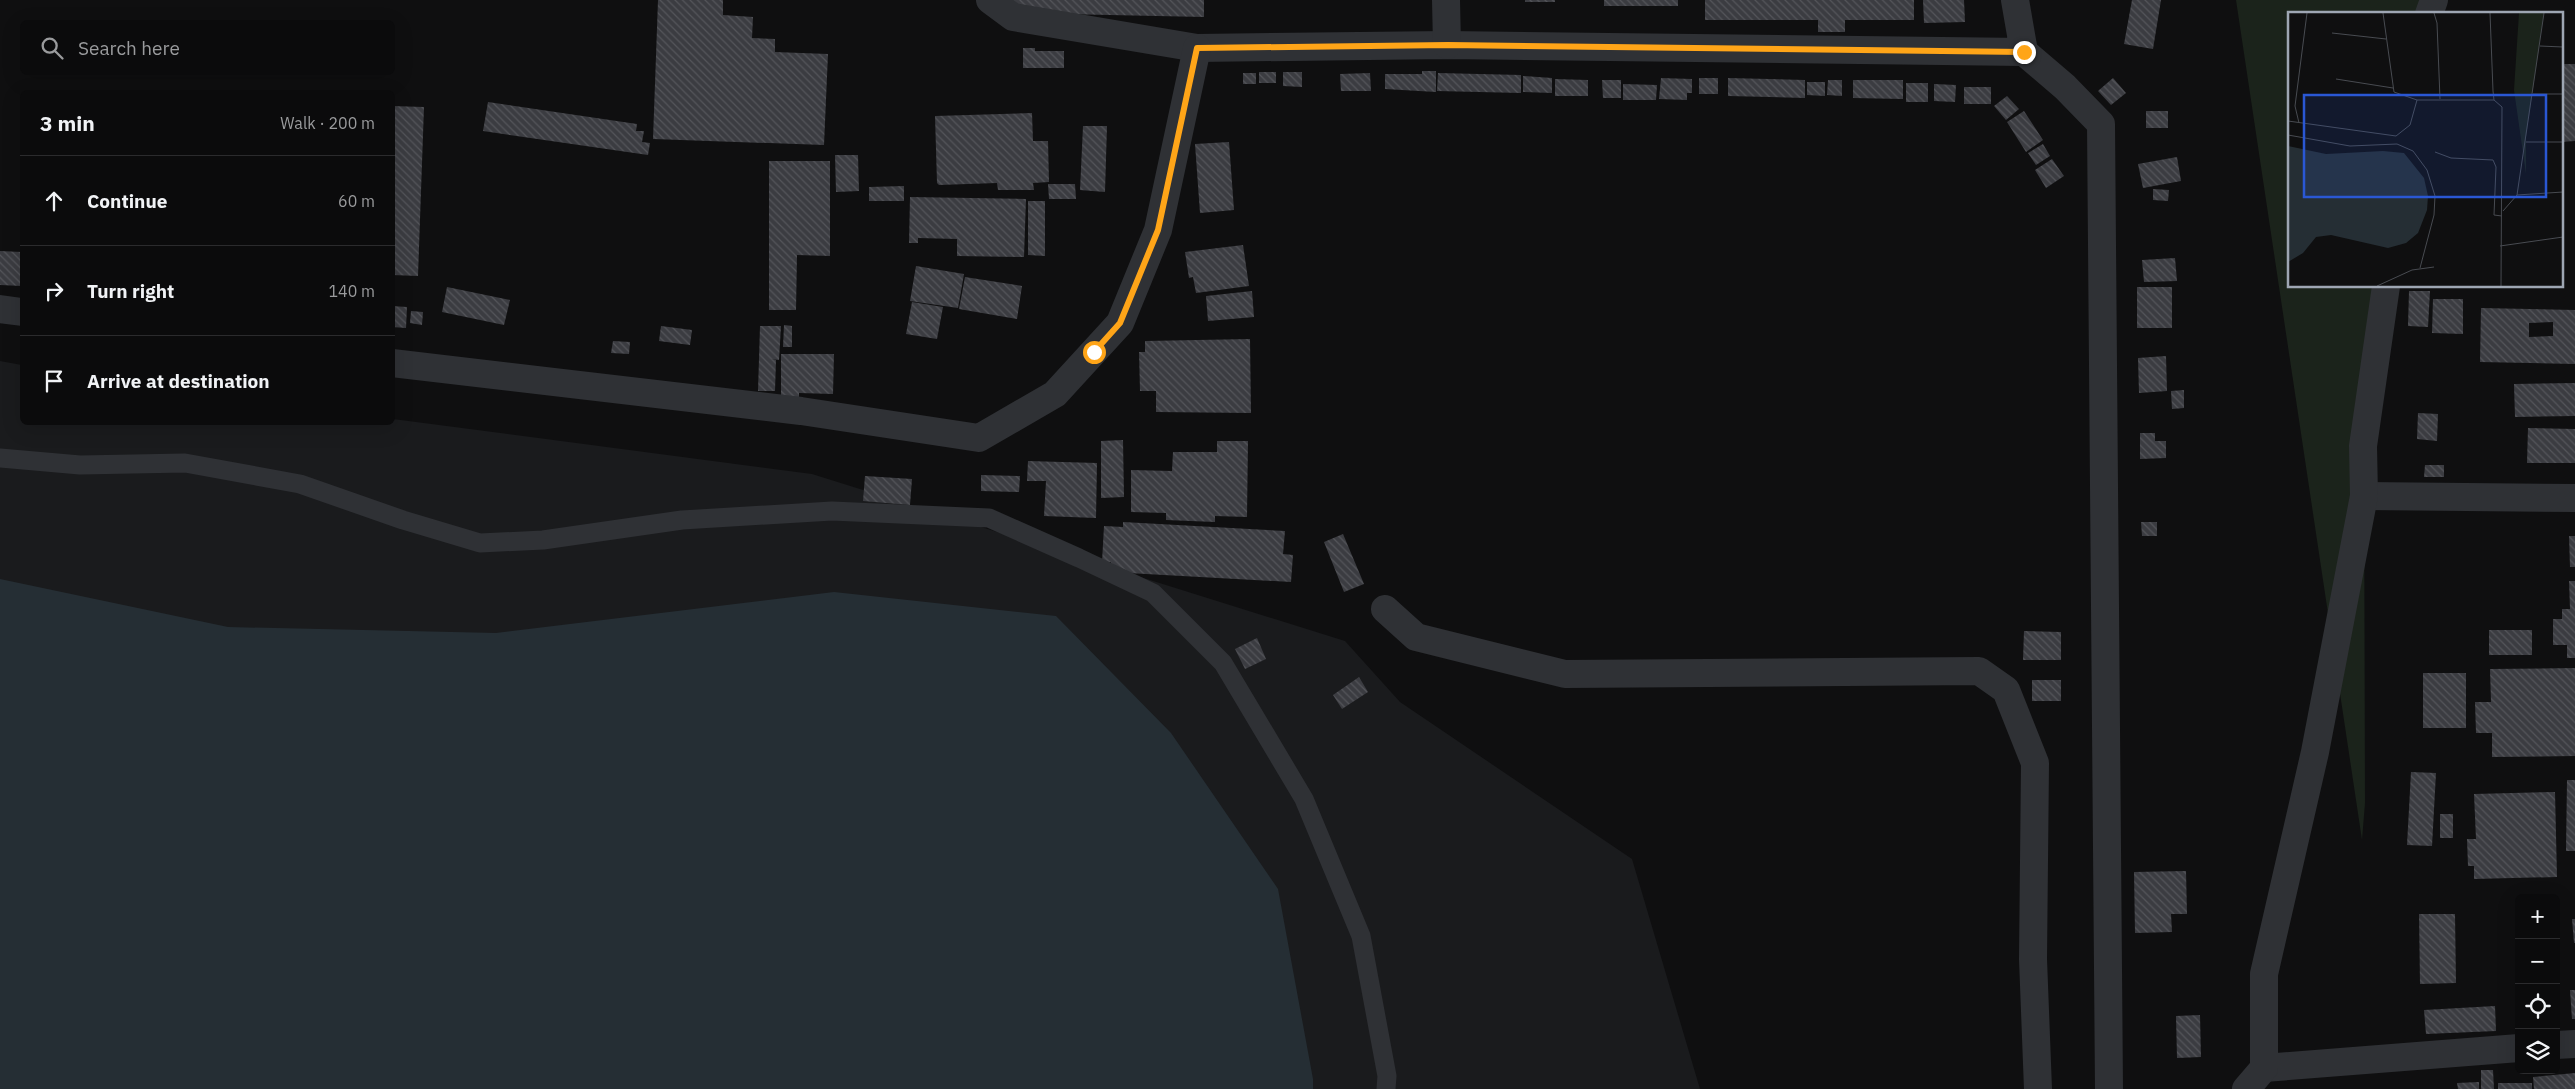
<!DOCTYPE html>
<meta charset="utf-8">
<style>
body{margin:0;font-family:"IBM Plex Sans",sans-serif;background:#19191a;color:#f1f3f6}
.controls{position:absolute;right:15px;bottom:15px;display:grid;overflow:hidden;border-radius:8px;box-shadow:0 5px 20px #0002}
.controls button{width:45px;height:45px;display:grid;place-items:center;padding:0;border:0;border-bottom:1px solid #2b2b2d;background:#0b0b0c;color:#f1f3f6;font:25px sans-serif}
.stop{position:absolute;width:15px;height:15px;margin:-11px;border:4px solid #ffa518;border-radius:50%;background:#fff}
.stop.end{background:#ffa518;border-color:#fff;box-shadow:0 1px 5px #0008}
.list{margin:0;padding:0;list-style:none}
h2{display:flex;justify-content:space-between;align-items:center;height:65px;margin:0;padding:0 20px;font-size:21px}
h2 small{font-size:16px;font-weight:400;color:#9a9b9d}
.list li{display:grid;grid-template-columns:32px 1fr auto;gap:15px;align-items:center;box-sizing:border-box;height:90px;padding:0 20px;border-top:1px solid #2b2b2d}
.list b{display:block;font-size:19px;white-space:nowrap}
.list em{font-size:16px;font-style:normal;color:#9a9b9d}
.icon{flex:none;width:28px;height:28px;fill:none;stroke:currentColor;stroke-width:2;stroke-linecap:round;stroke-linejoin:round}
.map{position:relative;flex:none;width:2575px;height:1089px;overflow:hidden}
.search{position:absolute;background:#0b0b0c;box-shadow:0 5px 20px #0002;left:20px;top:20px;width:375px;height:55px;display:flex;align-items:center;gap:12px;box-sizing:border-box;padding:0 18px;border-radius:8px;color:#9a9b9d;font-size:19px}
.panel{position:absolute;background:#0b0b0c;box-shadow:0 5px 20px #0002;left:20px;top:90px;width:375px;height:335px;border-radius:8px}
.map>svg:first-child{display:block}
.built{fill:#1a1b1d}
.green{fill:#1b231b}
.water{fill:#252e34}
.building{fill:url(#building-back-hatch);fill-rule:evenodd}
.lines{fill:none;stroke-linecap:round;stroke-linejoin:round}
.service{stroke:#2f3135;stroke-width:19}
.minor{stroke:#2f3135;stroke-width:28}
.tertiary{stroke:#2f3135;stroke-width:28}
.route{stroke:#ffa518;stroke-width:6}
.inset-road{fill:none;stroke:#484b51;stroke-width:1}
.view{fill:#2a57d4;fill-opacity:0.15;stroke:#2a57d4;stroke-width:2.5}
.inset-edge{fill:none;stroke:#9ea6b3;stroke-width:2.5}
</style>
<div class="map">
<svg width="2575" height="1089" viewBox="0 0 2575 1089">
<defs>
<pattern id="building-back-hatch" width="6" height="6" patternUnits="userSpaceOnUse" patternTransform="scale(1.25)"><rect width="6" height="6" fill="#3b3c41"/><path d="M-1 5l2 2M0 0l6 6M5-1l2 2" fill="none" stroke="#54555a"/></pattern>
</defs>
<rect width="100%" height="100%" fill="#0f0f10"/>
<path class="built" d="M0,361L22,365V422H392L393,419L812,474L1345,641L1400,702L1632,859L1700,1089H0Z"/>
<path class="green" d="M2236,0H2438L2436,14H2289V286H2391L2364,451L2365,803L2362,840Z"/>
<path class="water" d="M0,579L228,627L496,633L834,592L1056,616L1171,733L1278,889L1313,1079V1089H0Z"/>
<g class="building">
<path d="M658,0H723V15L753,17L752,38L775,39V52L828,54L824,145L653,139Z"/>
<path d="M1013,0H1204V17L1013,13Z"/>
<rect x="1525" y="0" width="30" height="2"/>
<rect x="1604" y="0" width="74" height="6"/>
<path d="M1705,0H1914V20H1845V32H1818V20H1705Z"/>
<path d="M1923,0H1964L1965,22L1924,23Z"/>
<path d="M2132,0H2161L2153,49L2124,44Z"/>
<path d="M1023,48H1035V51H1064V68H1023Z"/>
<path d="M2561,64H2575V141L2561,142Z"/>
<path d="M1422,71H1436V92L1385,89V74H1422Z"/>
<rect x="1259" y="72" width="17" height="11"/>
<path d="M1283,72H1302V87L1283,86Z"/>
<rect x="1243" y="73" width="13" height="11"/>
<path d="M1370,73L1371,91H1341L1340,74Z"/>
<path d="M1438,73L1521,75V93L1437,91Z"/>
<path d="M1523,76L1552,78V93L1523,92Z"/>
<path d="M1661,78L1692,79V93H1687V100L1659,99Z"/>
<rect x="1699" y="78" width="19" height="16"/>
<path d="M1728,78L1805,80V98L1728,96Z"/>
<path d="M2113,78L2126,93L2111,105L2098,91Z"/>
<path d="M1555,79L1588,80V96H1555Z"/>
<path d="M1602,80H1621V98H1603Z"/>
<path d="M1828,80H1842V96L1827,95Z"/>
<path d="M1853,80H1903V99L1853,98Z"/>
<path d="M1807,82H1825V96L1807,95Z"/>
<rect x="1906" y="83" width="22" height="19"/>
<path d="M1623,84L1657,85L1656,100H1623Z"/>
<path d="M1934,84L1956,85L1955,102L1934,101Z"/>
<rect x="1964" y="87" width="27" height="17"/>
<path d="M2007,96L2019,109L2006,120L1994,106Z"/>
<path d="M488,102L637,124L636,131H644L642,142L650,143L648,155L483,131Z"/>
<path d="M392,106L424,107L418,276L392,275Z"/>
<path d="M2024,111L2043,140L2026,152L2007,122Z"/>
<rect x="2146" y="111" width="22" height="17"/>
<path d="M1032,113L1033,141H1048L1049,182L1033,183L1034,190H998L997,183L939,185L937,183L935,116Z"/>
<path d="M1083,126H1107L1105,192L1080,190Z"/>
<path d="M1229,142L1234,210L1200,213L1195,144Z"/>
<path d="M2043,144L2050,156L2036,165L2028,153Z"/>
<path d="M835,155H858L859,191L836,192Z"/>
<path d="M2177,157L2181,181L2143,188L2138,164Z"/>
<path d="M2052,159L2064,176L2046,188L2035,170Z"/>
<path d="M769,161H830V256L797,255L796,310H769Z"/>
<path d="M1048,184H1075L1076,199H1049Z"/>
<path d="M904,186V201H869V187Z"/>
<path d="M2153,189L2169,190L2168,201L2153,200Z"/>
<path d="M910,197L1026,199L1024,257L957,256V239L918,238V243H909Z"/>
<path d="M1028,201H1045V256L1028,255Z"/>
<path d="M1243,245L1249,286L1196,293L1193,277L1189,278L1185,252Z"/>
<path d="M0,251L22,252V286L0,285Z"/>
<path d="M2175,258L2177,281L2144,282L2142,260Z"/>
<path d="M916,266L964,274L958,308L910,301Z"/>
<path d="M965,277L1022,286L1017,319L959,309Z"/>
<path d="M447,287L510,300L504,325L442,312Z"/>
<rect x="2137" y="287" width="35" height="41"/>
<path d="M1252,291L1254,317L1208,321L1206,296Z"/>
<path d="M2409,291H2430L2428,327L2408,326Z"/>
<path d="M2433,299H2463V334L2432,333Z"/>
<path d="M912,302L943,307L937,339L906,334Z"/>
<path d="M392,306L407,307L406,328L392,327Z"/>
<path d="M2481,308L2575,310V364L2480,362ZM2553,322V336L2529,337V323Z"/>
<path d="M411,311L423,312L422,325L410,323Z"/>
<path d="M784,325L792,326V347H783Z"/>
<path d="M661,326L692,330L690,345L659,341Z"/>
<path d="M760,326H781L779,360L771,359L776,360L775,391H758Z"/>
<path d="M1250,339L1251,413L1156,412V391H1140L1139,352H1145V341Z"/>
<path d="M613,341L630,342L629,354L611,353Z"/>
<path d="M781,354H834L833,394L799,393V398L781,397Z"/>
<path d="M2166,356L2167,391L2139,393L2138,358Z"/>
<path d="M2575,383V416L2515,417L2514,384Z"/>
<path d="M2184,390V408L2172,409L2171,391Z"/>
<path d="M2418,413L2438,414L2437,441L2417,439Z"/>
<path d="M2528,428L2575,429V463H2527Z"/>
<path d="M2140,433H2155V441H2166V458L2140,459Z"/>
<path d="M1123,440L1124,497L1101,498V441Z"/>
<path d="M1217,441H1248L1247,517L1215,516V522L1166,520V513L1131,512V470L1172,471L1173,452H1217Z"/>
<path d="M1028,461L1097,463L1096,518L1044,516L1046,481H1027Z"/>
<path d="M2425,465H2444V477H2424Z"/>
<path d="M981,475L1020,476L1019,492L981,491Z"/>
<path d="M865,476L912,479L910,505L863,501Z"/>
<path d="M1123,522L1285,531L1283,554L1293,555L1291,582L1110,572L1111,562H1102L1104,526L1123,527Z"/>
<path d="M2141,522H2157V536H2142Z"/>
<path d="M1343,534L1364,584L1344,592L1324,542Z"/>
<path d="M2569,536H2575V567H2570Z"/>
<path d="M2569,581H2575V658H2567V645H2553V619H2562V609H2570Z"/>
<rect x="2489" y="630" width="43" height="25"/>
<path d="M2024,631L2061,632V660H2023Z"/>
<path d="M1257,638L1266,659L1245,669L1235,649Z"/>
<path d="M2575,668V756L2492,757V733H2476L2475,702H2491L2490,669Z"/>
<rect x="2423" y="673" width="43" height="55"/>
<path d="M1359,677L1368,692L1342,709L1333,695Z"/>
<rect x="2032" y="680" width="29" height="21"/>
<path d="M2411,772L2436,773L2432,846L2407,845Z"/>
<path d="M2567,780H2575V851H2566Z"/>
<path d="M2555,792L2557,877L2474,879V866H2468L2467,839H2476L2474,794Z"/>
<rect x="2440" y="814" width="13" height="24"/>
<path d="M2186,871L2187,914H2171L2172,932L2135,933L2134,872Z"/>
<path d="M2419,914H2455L2456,983L2420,984Z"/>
<path d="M2572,919H2575V943H2574Z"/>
<path d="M2570,990H2575V1019H2572Z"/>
<path d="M2495,1006L2496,1031L2426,1034L2424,1010Z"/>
<path d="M2200,1015L2201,1057L2177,1058L2176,1016Z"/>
<path d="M2481,1070H2493L2494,1089H2481Z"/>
<path d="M2575,1073V1089H2534L2533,1077Z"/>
<path d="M2479,1082V1089H2458L2457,1083Z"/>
<rect x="2498" y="1083" width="34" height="6"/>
</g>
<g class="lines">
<path class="service" d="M0,458L80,465L185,463L300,484L403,520L480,543L543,540L682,520L832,511L989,518L1079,558L1153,593L1223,663L1304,799L1361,936L1387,1076L1386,1089"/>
<g class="minor">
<path d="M990,0L1013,17L1197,48L1447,45L2024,52L2015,0"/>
<path d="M1446,0L1447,45"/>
<path d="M2429,14L2434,0"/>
<path d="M0,309L22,312"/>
<path d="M392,363L801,411L979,438L1055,394L1120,323L1158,230L1197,48"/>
<path d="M2364,496L2575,498"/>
<path d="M1385,609L1416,637L1565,674L1979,671L2006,690L2035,763L2033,959L2038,1089"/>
<path d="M2556,1045L2575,1044"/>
<path d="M2264,1068L2519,1048"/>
<path d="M2246,1089L2264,1068V974L2315,752L2364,496L2363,446L2386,286"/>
</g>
<path class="tertiary" d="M2024,52L2065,87L2101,124L2109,1089"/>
</g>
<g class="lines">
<path class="route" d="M1094,352L1120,323L1158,230L1197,48L1448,45L2024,52"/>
</g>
<g transform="translate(2288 12)">
<rect width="275" height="275" fill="#0f0f10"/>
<path d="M231,1H256L238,125V162L226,78Z" fill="#1b231b"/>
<path d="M0,134L38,142L95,139L116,141L136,166L140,184L139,198L130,221L118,231L100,236L43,223L28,225L15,241L0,250Z" fill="#252e34"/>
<path class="inset-road" d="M95,1L106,80L129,88H206M146,1L149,11L152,87M202,1L205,79L206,88L214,95L213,274M44,21L98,27M252,34L275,35M48,67L105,76M245,82H275M0,109L108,124L122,113L129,88M11,111L7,94L19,1M0,123L62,134L109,132L125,139L139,158L147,184L146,203L132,256M238,130H275M147,140L163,146L205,148L208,155L206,203L214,204M229,183L275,180M215,199L229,183L256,1M212,234L275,225M89,274L124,258L146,255"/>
<path class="view" d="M16,83H258V185H16Z"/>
<rect width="275" height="275" class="inset-edge"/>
</g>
</svg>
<div class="controls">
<button>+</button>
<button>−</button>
<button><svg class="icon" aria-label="locate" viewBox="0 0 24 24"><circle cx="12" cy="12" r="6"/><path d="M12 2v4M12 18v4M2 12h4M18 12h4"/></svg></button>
<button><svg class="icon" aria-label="layers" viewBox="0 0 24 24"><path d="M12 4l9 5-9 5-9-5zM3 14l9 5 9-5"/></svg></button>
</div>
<div class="stop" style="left:1094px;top:352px"></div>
<div class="stop end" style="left:2024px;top:52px"></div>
<div class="search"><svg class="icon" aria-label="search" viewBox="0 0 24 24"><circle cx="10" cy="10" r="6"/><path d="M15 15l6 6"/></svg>Search here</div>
<section class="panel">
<h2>3 min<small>Walk · 200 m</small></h2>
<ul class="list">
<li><svg class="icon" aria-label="ahead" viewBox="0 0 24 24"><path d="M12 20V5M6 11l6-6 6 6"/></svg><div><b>Continue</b></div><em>60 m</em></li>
<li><svg class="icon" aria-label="right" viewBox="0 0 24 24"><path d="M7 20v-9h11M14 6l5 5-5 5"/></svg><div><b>Turn right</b></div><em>140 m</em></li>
<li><svg class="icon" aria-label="arrive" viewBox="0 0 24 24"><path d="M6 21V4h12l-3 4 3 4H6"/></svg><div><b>Arrive at destination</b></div></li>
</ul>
</section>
</div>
